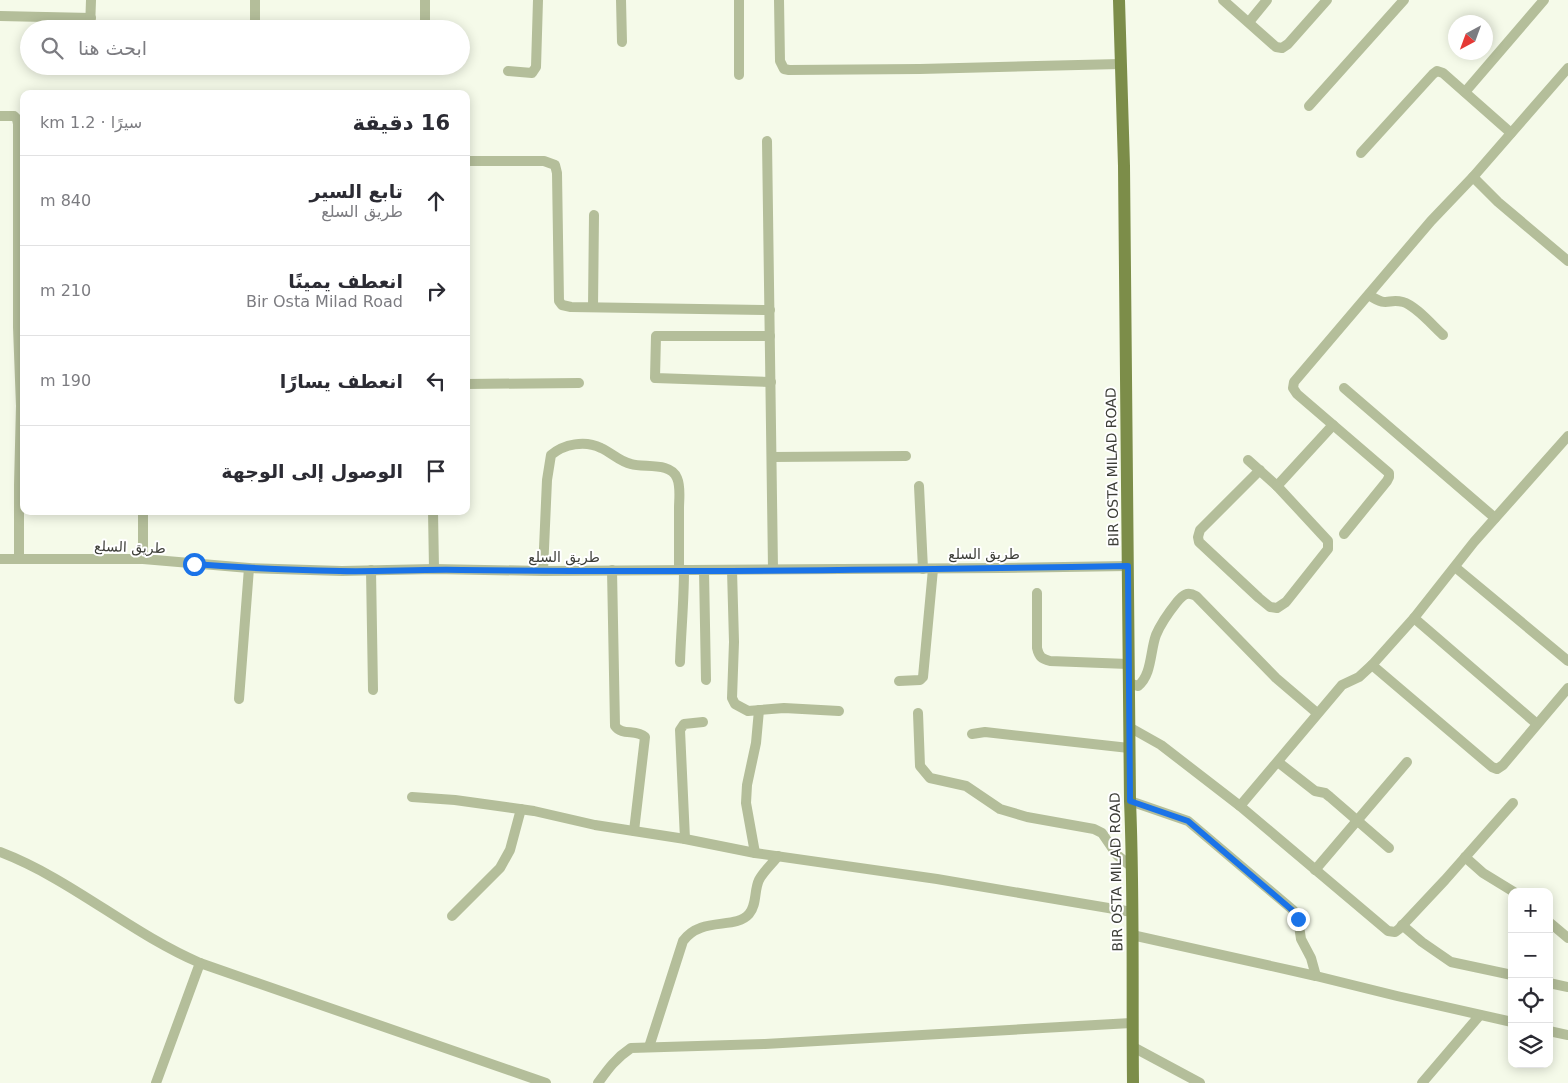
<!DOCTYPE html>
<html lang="ar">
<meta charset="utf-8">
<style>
body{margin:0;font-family:"DejaVu Sans",Vazirmatn,sans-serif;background:#f7f7f7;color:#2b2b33;direction:rtl}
.controls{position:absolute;right:15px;bottom:15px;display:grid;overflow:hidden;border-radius:10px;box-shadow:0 2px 12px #0003}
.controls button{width:45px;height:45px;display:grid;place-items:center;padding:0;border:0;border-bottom:1px solid #e1e1e2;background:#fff;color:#2b2b33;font:25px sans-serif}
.compass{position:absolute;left:1448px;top:15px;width:45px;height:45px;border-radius:50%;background:#fff;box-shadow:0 2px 12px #0003;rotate:221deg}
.stop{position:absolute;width:15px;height:15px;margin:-11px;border:4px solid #1a73e8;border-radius:50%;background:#fff}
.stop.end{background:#1a73e8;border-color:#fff;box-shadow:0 1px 5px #0008}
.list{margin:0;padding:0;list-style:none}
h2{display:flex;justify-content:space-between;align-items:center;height:65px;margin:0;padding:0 20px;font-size:21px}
h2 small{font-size:16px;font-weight:400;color:#7c7c81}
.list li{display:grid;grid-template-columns:32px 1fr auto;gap:15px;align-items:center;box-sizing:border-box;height:90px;padding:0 20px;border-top:1px solid #e1e1e2}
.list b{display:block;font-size:19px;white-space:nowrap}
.list p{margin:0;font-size:16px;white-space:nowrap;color:#7c7c81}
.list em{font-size:16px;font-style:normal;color:#7c7c81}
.icon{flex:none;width:28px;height:28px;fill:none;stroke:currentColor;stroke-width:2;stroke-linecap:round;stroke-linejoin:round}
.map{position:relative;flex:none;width:1568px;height:1083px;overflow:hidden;direction:ltr}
.search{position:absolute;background:#fff;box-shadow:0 2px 12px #0003;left:20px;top:20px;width:450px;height:55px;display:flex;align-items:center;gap:12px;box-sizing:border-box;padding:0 18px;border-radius:28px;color:#7c7c81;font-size:19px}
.panel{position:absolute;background:#fff;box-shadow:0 2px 12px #0003;left:20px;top:90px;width:450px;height:425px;border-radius:10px;direction:rtl}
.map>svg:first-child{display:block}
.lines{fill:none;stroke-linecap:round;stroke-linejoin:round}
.minor{stroke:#b4be9a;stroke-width:10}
.major{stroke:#7c8d49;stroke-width:12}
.route{stroke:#1a73e8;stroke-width:6}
.labels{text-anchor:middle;stroke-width:4;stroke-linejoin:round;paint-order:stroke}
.street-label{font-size:14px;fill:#3c3d37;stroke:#fff}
</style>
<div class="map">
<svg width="1568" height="1083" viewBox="0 0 1568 1083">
<rect width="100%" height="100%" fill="#f5fae9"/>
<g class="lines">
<g class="minor">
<path d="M425,0V29"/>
<path d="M621,0L622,42"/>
<path d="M739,0V75"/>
<path d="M779,0L780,61L784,69L789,70L920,69L1120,64"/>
<path d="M1223,0L1276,47L1282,48L1288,44L1327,0"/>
<path d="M0,16L91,18"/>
<path d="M1249,22L1267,0"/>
<path d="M90,29L91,0"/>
<path d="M255,29V0"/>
<path d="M508,71L532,73L536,67L538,0"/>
<path d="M1465,92L1544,0"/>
<path d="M1309,106L1404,0"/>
<path d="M0,116H14L17,119L18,124V327L21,406L19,485V559"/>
<path d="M767,141L773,569"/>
<path d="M1361,153L1433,74L1437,71L1443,73L1511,133"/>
<path d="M466,161H544L555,165L557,173L559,301L562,305L571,307L770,310"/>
<path d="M1473,177L1498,202L1568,261"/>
<path d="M1369,295C1388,308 1387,298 1403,302C1415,305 1433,326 1443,335"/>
<path d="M593,307L594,215"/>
<path d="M770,336H656L655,378L771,382"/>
<path d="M466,384L579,383"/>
<path d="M1344,388L1495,518"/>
<path d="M772,457L906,456"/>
<path d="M1248,460L1277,486L1328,541V549L1286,602L1277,608L1270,607L1259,598L1199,542L1198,537L1200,530L1260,470"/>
<path d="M919,486L923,569"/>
<path d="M1277,486L1333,425"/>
<path d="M433,511L434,569"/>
<path d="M1344,534L1387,481L1389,477V473L1297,394L1293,388L1294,382L1431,221L1473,177L1568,68"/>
<path d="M0,559H143L249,568L342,571L434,569L543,571L1001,568L1128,566"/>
<path d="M143,559V511"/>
<path d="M1455,567L1568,661"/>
<path d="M371,570L373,690"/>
<path d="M612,570L615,726C622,736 636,729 645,737L634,831"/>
<path d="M704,570L706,680"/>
<path d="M732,570L734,642L732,698L735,704L748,711L784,708L839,711"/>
<path d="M543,571L547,480L551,455C564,444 585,440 601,448C612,453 620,462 631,464C644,468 671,462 677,478C681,487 679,499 679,508C679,529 679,549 679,570"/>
<path d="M1037,593V648C1039,657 1042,659 1050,661L1128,664"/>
<path d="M1414,618L1537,724"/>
<path d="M680,662C681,631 684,601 684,570"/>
<path d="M1372,665L1492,767L1497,769L1503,765L1568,688"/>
<path d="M899,681L920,680L923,677L933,569"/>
<path d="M1129,683L1138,686C1152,675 1150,651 1156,635C1161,623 1169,612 1177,602C1183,595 1187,591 1196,596L1276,678L1317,713"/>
<path d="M239,699L249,568"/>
<path d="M918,713L920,766L930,778L966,786L1000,809L1027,817L1094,829L1102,833L1117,855L1132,867"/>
<path d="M1129,727L1161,745L1240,806L1388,931L1395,932L1399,929L1445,880L1513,803"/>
<path d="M972,734L985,732L1129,748"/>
<path d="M1278,762L1315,791L1325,793L1330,797L1389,848"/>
<path d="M412,797L455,800L534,811L595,825L685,839L755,853L937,879L1132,912"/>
<path d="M1130,801L1188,821L1293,910L1298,919L1301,939L1311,958L1316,976"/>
<path d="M1240,806L1342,685L1359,677L1372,665L1414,618L1474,542L1568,436"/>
<path d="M685,839L680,730L684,724L703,722"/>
<path d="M0,852C71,879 130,933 200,963L546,1083"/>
<path d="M755,853L746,803L747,785L756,743L759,710"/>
<path d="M1465,857L1483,873L1514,892"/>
<path d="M1315,870L1407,762"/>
<path d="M452,916L500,868L510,850L521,809"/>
<path d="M1549,922L1568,938"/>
<path d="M1402,925L1422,942L1451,962L1512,975"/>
<path d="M1132,935L1316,976L1397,996L1512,1022"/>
<path d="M1549,983L1568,987"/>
<path d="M1549,1031L1568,1035"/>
<path d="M649,1047L683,941C701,916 735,930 749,914C757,905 754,890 759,880C763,872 772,864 778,856"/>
<path d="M1133,1047L1200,1083"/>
<path d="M156,1083L200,963"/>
<path d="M598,1083C608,1069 616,1058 631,1048L765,1044L1131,1023"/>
<path d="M1422,1083L1480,1015"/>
</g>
<path class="major" d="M1119,0L1124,166L1130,801C1134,895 1132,989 1133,1083"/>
</g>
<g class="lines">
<path class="route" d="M194,564C243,568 291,570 340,571C380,572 421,569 462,570C684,573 906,570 1128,566L1130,801L1188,821L1292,910L1298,919"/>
</g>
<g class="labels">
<g class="street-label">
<text transform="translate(1112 467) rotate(-91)" y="5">BIR OSTA MILAD ROAD</text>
<text transform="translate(130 547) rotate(2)" y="5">طريق السلع</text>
<text x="984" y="559">طريق السلع</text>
<text x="564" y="562">طريق السلع</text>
<text transform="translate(1116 872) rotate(-91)" y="5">BIR OSTA MILAD ROAD</text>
</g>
</g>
</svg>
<div class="controls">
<button>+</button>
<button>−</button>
<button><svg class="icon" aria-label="locate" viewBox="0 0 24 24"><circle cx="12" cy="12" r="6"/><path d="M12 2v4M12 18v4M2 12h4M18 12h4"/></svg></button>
<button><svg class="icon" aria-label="layers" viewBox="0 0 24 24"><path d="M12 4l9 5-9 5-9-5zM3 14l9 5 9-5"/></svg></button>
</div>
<svg class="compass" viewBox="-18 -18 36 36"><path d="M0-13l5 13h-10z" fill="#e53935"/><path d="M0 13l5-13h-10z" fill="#7c7c81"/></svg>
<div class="stop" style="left:194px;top:564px"></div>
<div class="stop end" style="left:1298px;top:919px"></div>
<div class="search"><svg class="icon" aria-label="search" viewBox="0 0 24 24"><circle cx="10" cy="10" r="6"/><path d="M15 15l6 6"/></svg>ابحث هنا</div>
<section class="panel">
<h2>16 دقيقة<small>سيرًا · 1.2 km</small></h2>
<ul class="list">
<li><svg class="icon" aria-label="ahead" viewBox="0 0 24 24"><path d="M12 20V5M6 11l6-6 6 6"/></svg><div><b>تابع السير</b><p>طريق السلع</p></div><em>840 m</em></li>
<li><svg class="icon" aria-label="right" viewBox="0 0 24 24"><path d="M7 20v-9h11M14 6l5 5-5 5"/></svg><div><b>انعطف يمينًا</b><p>Bir Osta Milad Road</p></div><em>210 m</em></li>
<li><svg class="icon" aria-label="left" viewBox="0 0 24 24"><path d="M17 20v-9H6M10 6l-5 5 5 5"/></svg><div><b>انعطف يسارًا</b></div><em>190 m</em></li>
<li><svg class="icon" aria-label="arrive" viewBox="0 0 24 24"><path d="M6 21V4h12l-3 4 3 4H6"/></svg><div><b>الوصول إلى الوجهة</b></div></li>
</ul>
</section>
</div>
